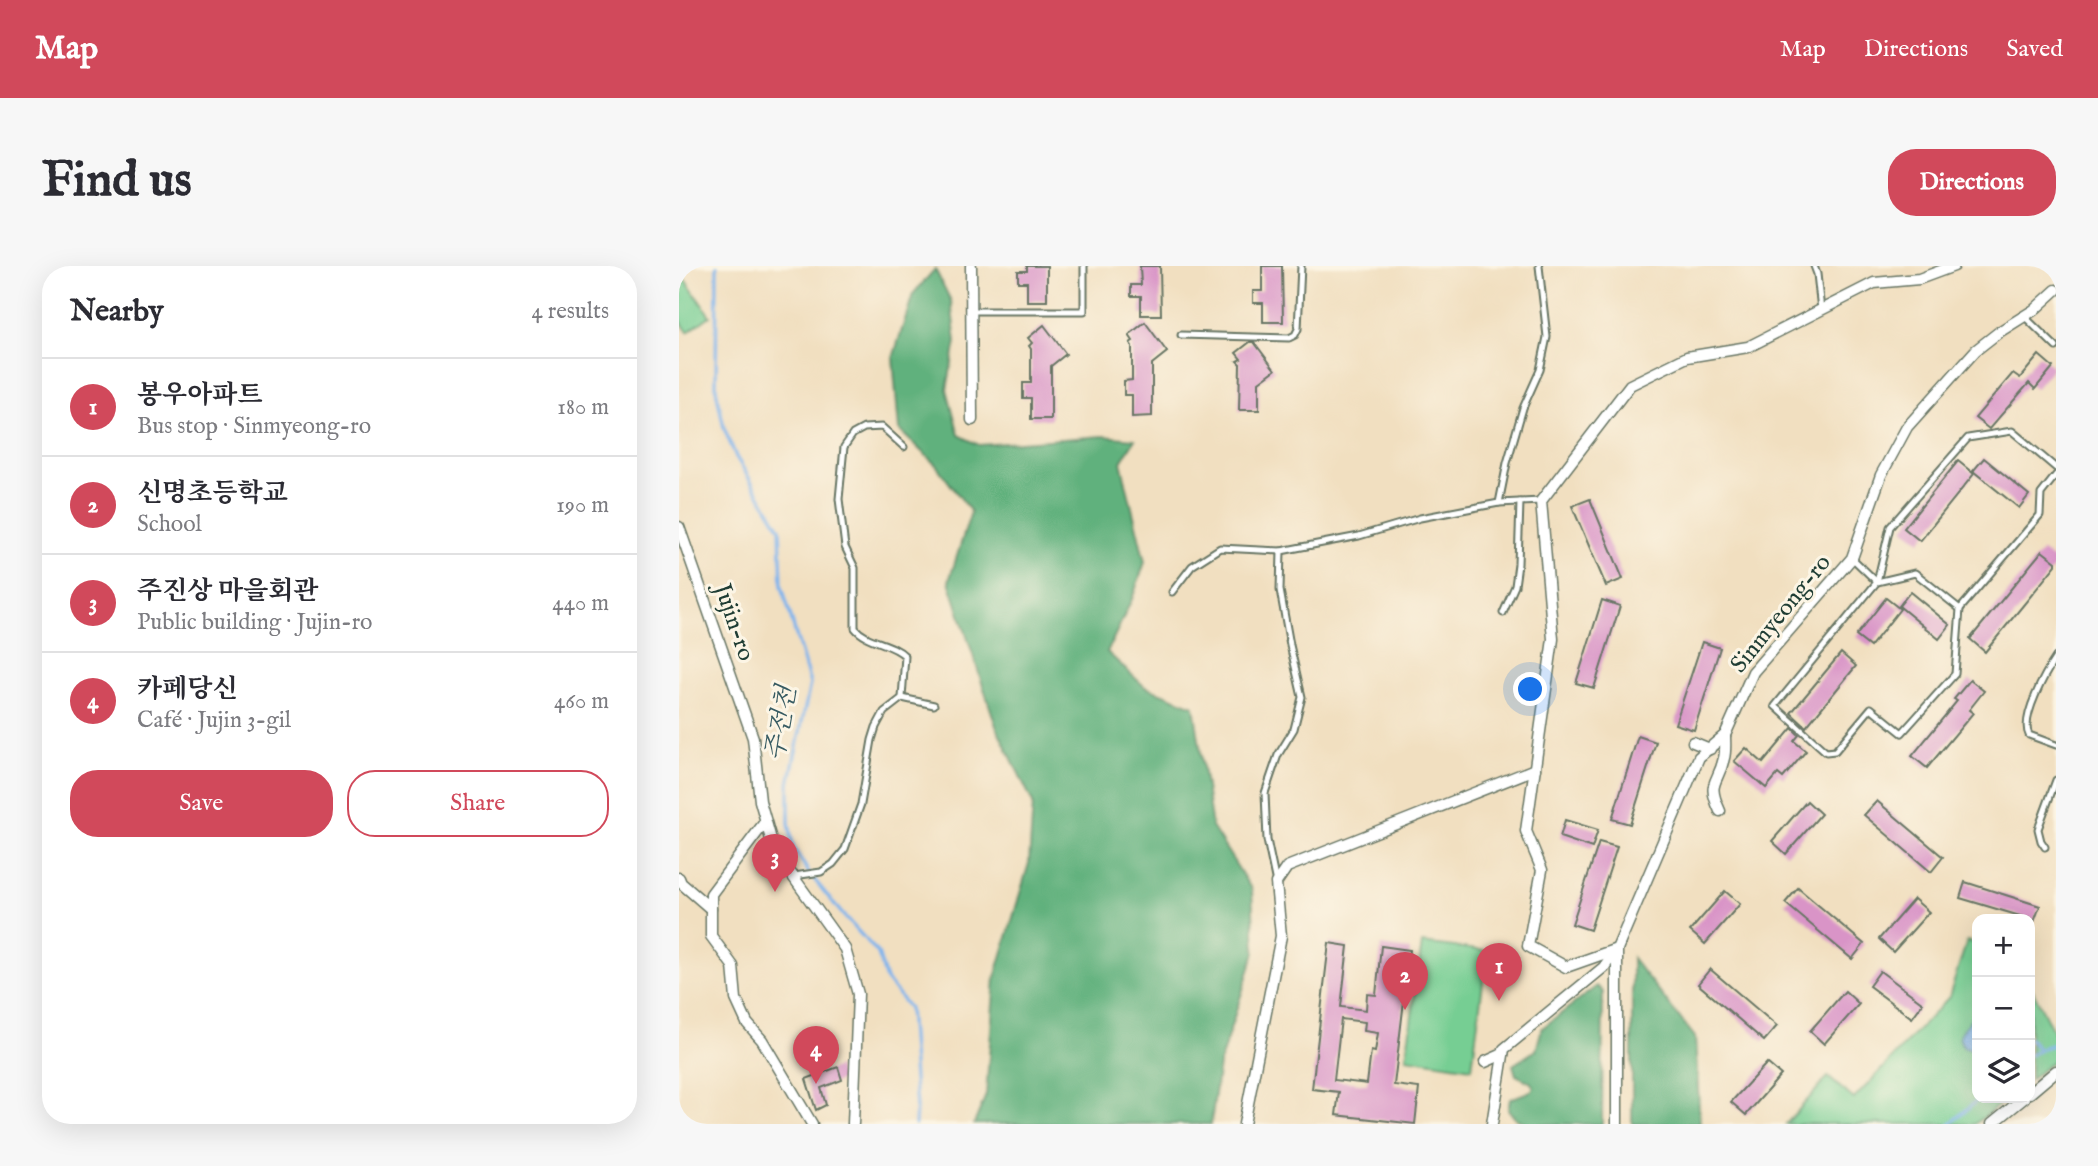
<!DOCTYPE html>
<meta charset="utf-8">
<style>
body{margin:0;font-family:"IM FELL English","Noto Serif KR",serif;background:#f7f7f7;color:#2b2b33}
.controls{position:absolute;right:21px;bottom:21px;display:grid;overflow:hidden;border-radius:14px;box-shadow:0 7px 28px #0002}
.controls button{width:63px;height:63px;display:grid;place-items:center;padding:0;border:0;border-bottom:2px solid #e1e1e2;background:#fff;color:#2b2b33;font:35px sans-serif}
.you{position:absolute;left:852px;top:424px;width:24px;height:24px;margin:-18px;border:5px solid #fff;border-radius:50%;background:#1a73e8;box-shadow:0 0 0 10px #1a73e833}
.badge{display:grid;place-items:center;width:46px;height:46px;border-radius:50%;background:#d1495b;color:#fff;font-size:23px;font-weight:700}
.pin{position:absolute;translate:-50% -58px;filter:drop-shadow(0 2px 4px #0008)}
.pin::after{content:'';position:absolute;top:37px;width:24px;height:21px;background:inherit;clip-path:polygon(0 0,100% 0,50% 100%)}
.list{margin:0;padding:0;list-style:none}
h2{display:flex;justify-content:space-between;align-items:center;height:91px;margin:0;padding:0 28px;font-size:30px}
h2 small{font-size:23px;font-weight:400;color:#7c7c81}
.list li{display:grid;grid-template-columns:46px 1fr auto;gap:21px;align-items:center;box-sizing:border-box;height:98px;padding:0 28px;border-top:2px solid #e1e1e2}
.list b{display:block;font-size:26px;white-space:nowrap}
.list p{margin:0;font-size:23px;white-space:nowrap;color:#7c7c81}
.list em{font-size:23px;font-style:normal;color:#7c7c81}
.actions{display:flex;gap:14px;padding:21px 28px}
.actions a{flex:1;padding:16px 0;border:2px solid #d1495b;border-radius:28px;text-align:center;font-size:24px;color:#d1495b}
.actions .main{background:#d1495b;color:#fff}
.icon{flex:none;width:38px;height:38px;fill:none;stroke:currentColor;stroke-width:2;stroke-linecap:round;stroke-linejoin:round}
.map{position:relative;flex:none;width:1377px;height:858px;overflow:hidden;border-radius:28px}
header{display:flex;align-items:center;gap:42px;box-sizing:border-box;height:98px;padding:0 35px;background:#d1495b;color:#fff}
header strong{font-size:33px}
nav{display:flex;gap:38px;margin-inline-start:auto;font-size:24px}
.intro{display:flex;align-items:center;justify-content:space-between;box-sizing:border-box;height:168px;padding:0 42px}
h1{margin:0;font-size:49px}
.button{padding:18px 32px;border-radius:28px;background:#d1495b;color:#fff;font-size:24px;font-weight:700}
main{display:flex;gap:42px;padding:0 42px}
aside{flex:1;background:#fff;border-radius:28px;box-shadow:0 7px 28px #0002}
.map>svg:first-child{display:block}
.green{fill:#76ce93;stroke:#4a8664;stroke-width:2}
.forest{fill:#60b17d;stroke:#407758;stroke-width:2}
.water{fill:#7eb4ec;stroke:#4e7890;stroke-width:2}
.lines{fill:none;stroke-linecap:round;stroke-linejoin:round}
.stream{stroke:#7eb4ec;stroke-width:3.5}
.building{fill:#d994c7;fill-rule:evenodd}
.service-casing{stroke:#687665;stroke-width:9}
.minor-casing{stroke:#687665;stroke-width:13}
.service{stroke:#fff;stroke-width:5}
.minor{stroke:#fff;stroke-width:10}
.labels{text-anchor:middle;stroke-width:6;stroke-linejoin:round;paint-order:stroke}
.street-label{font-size:24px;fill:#1f3d34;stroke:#fcf5e5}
.water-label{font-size:26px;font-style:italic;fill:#375b62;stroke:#fcf5e5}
</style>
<header>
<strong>Map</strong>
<nav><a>Map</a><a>Directions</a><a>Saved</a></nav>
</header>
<div class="intro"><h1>Find us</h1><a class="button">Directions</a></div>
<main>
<aside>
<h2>Nearby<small>4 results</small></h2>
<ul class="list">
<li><span class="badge">1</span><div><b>봉우아파트</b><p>Bus stop · Sinmyeong-ro</p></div><em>180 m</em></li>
<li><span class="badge">2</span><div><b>신명초등학교</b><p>School</p></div><em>190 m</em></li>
<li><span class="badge">3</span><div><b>주진상 마을회관</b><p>Public building · Jujin-ro</p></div><em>440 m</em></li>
<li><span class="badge">4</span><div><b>카페당신</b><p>Café · Jujin 3-gil</p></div><em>460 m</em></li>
</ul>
<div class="actions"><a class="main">Save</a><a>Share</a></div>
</aside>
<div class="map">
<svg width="1377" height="858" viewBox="0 0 1377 858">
<rect width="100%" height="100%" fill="#fcf5e5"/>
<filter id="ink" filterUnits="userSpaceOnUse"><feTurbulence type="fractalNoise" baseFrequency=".0143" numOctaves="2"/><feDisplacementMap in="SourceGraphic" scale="14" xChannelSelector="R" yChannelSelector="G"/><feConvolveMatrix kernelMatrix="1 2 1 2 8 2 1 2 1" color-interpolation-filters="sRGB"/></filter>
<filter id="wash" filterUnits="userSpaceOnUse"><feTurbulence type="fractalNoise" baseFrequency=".00686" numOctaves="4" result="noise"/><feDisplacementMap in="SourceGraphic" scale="28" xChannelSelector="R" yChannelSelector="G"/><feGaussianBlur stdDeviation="1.57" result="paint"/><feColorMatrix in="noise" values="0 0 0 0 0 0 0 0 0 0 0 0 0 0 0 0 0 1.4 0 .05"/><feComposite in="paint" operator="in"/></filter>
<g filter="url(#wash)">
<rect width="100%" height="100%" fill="#f1dfc0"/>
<g class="green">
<path d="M0,5L31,50L9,66L0,53Z"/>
<path d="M1288,675L1298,678V832H1329L1296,858H1107L1149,811L1175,833L1270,731Z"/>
<path d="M743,677L808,685L793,802L727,792Z"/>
<path d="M1351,719L1377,771V792L1351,814Z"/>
</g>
<g class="forest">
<path d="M256,3L272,35L277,76L268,123L280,169L300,179L424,170L456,173L442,196L466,296L453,333L428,386L466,421L515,440L533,561L573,624L576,686L540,798L532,858H295L307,829L316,712L350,597L354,537L317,460L270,315L292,246L257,199L220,164L214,92L234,28Z"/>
<path d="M953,692L1016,771L1021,858H953Z"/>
<path d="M918,720L924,726L923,858H850L837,853L829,844L831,833L852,825L855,821L851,816L837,809L834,799L857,784L863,762Z"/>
</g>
<path class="water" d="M1294,749H1298V786L1284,781L1280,772C1281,761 1291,759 1294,749Z"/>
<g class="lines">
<g class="stream">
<path d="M38,0L37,123L45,162L57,191L101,262L103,320L131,418L110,518V557L114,581L130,607L164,649L199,687L207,714L230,742L237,842L236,858"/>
<path d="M1351,773L1360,784"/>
<path d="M1351,789L1366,781L1377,778"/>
<path d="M1271,858L1301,832"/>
</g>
</g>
<g id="blocks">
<g class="building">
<path d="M348,0H368V35H348V16H339V5H348Z"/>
<path d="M461,0H481L482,49H462V30H452V19H462Z"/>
<path d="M583,0H603L604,56H584V37H574V25H583Z"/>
<path d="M466,56L488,86L473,98V150L453,151V129H445V115L453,114V80L451,77L454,75L450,69Z"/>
<path d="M365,59L387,88L372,100V153H352V132H344V117H352V83L350,80L353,77L349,72Z"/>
<path d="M571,76H575L596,104L580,116V144H560L561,98L558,95L562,93L557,87Z"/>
<path d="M1360,89L1374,101L1356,123L1350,117L1310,163L1296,152L1334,107L1341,112Z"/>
<path d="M1305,192L1350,229L1340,242L1294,205Z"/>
<path d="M1279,195L1295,208L1241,275L1225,262Z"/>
<path d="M911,233L944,313L927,320L893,240Z"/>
<path d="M1363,285L1377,296V299L1306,386L1291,373Z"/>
<path d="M1231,326L1271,359L1260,373L1220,340Z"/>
<path d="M1207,332L1221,343L1191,381L1177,370Z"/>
<path d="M923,334L941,340L915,422L897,417Z"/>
<path d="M1023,376L1041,382L1015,464L996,458Z"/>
<path d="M1162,387L1177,400L1127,461L1112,447Z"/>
<path d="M1291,414L1305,425L1290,444L1294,447L1248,502L1233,490L1278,435L1275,433Z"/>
<path d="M1113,462L1120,469L1115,475L1127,485L1104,512L1099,508L1087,522L1055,495L1067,482L1084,497Z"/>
<path d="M959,470L977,476L951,558L933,553Z"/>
<path d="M1128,535L1142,548L1107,588L1093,575Z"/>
<path d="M1198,535L1264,591L1252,606L1185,549Z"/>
<path d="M886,554L919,564L913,582L881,571Z"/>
<path d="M920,576L938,581L911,664L893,658Z"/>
<path d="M1286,616L1361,640L1355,656L1351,653L1281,632Z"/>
<path d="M1119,622L1185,678L1173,693L1106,637Z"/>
<path d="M1046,625L1061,638L1026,678L1011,665Z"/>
<path d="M1235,633L1250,646L1214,686L1200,673Z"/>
<path d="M650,677L669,680L662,741L687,744L688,728L697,729L702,680L731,684L715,819L740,822L736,858L657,849L660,826L633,823ZM662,753L686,756L685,765L699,767L696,786L692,785L688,818L655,814Z"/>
<path d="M1031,703L1098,760L1085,775L1019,718Z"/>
<path d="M1201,705L1244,737L1233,752L1190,720Z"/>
<path d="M1166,725L1180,738L1145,778L1131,765Z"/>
<path d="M1088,797L1102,809L1067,849L1052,836Z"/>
<path d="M159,801L163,814L142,822L147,839L137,844L127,813Z"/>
</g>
</g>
</g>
<g filter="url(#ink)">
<use href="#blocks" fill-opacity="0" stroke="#687665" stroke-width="2"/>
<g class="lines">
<defs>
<g id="service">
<path d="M1135,0L1138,8L1142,44"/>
<path d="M292,45H405V0"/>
<path d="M1345,50L1377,81"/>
<path d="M502,69L610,72L616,69L619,63L622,0"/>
<path d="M820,237L828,197L844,142L861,104L868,71L860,0"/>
<path d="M1173,292L1198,316L1236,307L1281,343L1361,249L1362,228L1377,209"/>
<path d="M493,326L513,300L541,282L602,285L680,270L741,252L820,237L862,235"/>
<path d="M1281,343L1276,408L1223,467L1192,442L1156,485L1147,486L1096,440L1198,316L1211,261L1289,172L1333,165L1377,202"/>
<path d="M824,347L836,320L839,298L841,236"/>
<path d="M1377,391C1367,406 1341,452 1350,469L1377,479"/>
<path d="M223,432L226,390C212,376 188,377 176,362V302L166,281L160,233L165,181L174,168L185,162L203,161L225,181"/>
<path d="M1366,581L1362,575L1359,563L1377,514"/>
<path d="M115,610L142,606L154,598L166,583L182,538L193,474L197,461L205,446L223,432L255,439"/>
<path d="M597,617L588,574L586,527L599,489L615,463L623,431L611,379L601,324L602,285"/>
</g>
<g id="minor">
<path d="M292,0L293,154"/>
<path d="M0,261L74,472L81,535L95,584L166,683L179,728L174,858"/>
<path d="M1014,476L1031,483"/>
<path d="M1041,545C1027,515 1039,519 1045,492C1047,485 1046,476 1046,469"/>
<path d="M86,556L32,628V670L54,700L57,733L68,757L83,774L133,858"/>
<path d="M0,612L2,617L32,643"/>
<path d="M938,683L887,701L849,680L863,604L847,565L874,373L862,235L951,119L1008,91L1069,81L1195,17L1240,13L1275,0"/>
<path d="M938,683V858"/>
<path d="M806,796L824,788"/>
<path d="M1351,827L1377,805"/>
<path d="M565,858L602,670L597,617L608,601L856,503"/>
<path d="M813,858L825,783L925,701L938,683L1020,491L1046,469L1074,406L1173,292L1202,209L1228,161L1297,84L1320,66L1355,44L1377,24"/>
<path d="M1313,858L1345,832"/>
</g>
</defs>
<use href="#service" class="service-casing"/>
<use href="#minor" class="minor-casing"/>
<use href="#service" class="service"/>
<use href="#minor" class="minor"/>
</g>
</g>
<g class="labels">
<g class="street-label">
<text transform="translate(1101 347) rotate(-51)" y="8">Sinmyeong-ro</text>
<text transform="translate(56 356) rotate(71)" y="8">Jujin-ro</text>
</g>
<g class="water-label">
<text transform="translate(101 457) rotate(-80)" y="9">주전천</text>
</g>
</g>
</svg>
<div class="controls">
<button>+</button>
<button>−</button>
<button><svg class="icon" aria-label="layers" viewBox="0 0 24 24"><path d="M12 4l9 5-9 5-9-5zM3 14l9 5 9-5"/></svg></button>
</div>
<div class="you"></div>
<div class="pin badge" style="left:820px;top:735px">1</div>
<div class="pin badge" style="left:726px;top:744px">2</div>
<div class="pin badge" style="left:96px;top:626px">3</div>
<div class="pin badge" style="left:137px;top:818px">4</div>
</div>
</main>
